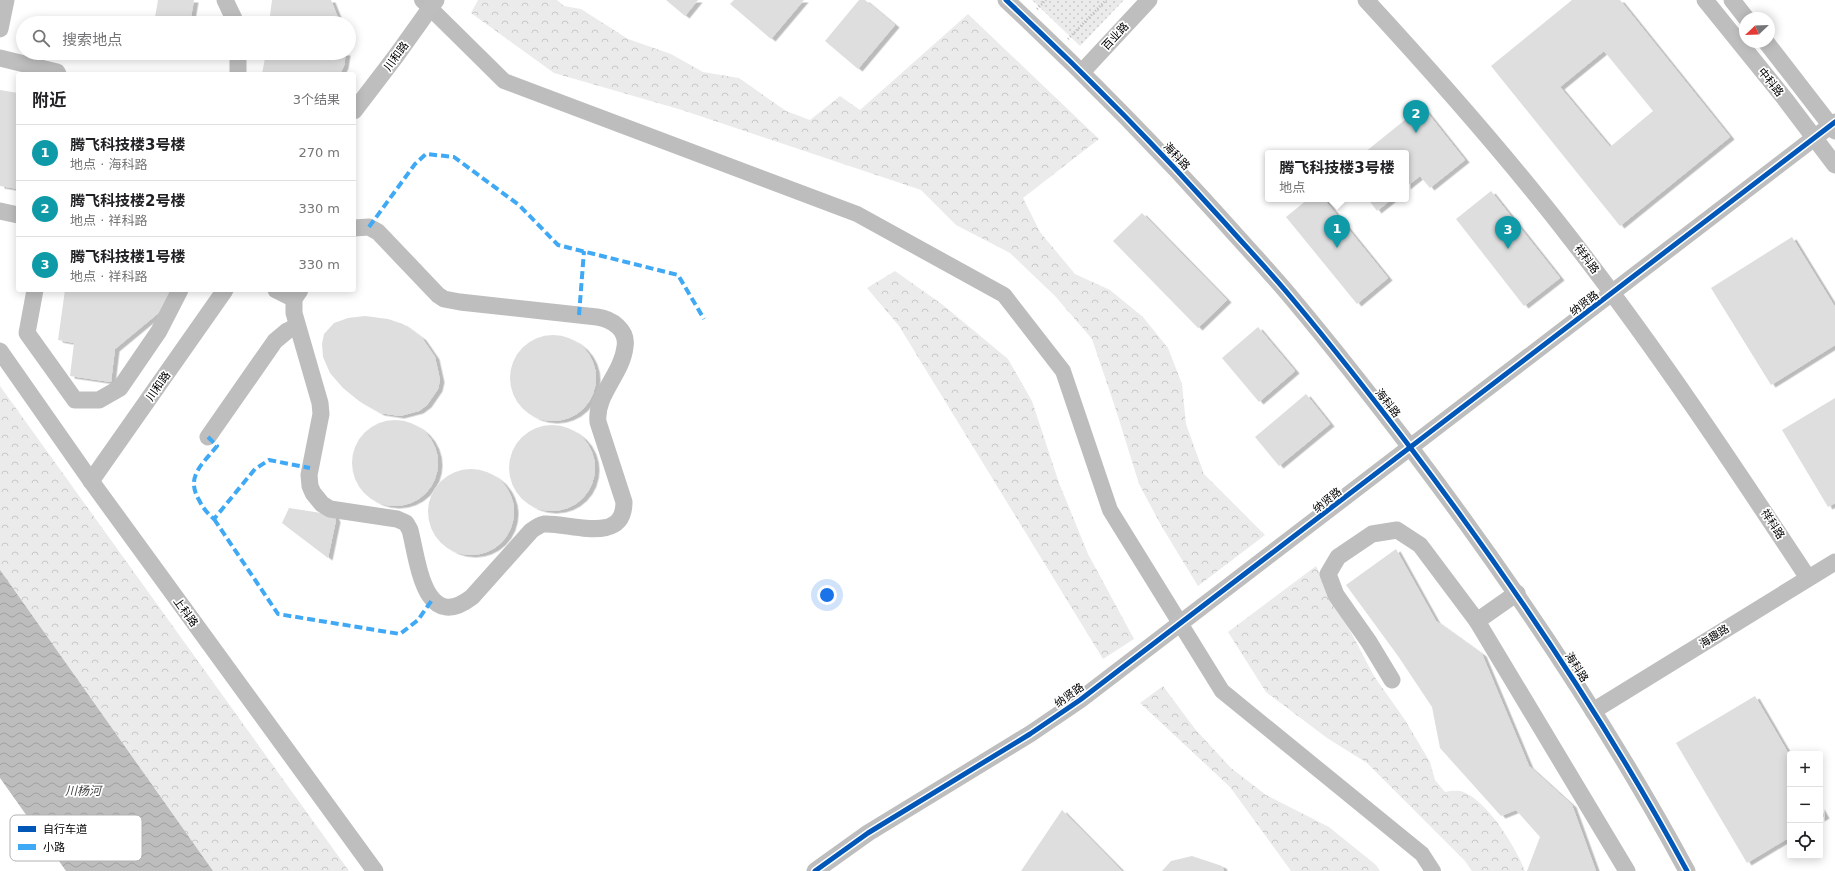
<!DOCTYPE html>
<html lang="zh">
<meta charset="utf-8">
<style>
body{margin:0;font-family:"DejaVu Sans","Noto Sans SC",sans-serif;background:#f6f6f6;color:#202124}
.controls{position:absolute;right:12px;bottom:12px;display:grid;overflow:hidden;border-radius:4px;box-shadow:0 2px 10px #0003}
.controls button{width:36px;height:36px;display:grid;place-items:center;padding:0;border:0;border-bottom:1px solid #e0e0e0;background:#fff;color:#202124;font:20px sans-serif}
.compass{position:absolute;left:1739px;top:12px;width:36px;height:36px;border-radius:50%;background:#fff;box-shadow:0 2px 10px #0003;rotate:247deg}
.you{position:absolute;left:827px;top:595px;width:14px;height:14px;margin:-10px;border:3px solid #fff;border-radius:50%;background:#1a73e8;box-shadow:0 0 0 6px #1a73e833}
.badge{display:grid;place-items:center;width:26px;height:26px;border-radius:50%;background:#d93025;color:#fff;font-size:13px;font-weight:700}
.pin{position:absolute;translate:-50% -33px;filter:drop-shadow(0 1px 2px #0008)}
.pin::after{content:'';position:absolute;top:21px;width:14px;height:12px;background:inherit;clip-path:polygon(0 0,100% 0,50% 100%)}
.popup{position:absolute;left:1265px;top:150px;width:144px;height:52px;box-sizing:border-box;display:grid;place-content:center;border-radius:4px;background:#fff;filter:drop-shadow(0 1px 3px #0005);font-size:13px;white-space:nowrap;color:#757577}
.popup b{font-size:15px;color:#202124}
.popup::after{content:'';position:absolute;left:50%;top:100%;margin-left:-8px;border:8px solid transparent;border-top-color:#fff}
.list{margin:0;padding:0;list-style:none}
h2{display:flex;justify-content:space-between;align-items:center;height:52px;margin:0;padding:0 16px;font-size:17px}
h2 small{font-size:13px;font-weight:400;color:#757577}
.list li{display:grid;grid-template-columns:26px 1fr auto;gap:12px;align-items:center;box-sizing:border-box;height:56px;padding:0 16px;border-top:1px solid #e0e0e0}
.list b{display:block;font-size:15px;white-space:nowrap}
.list p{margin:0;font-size:13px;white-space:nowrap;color:#757577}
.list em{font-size:13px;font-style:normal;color:#757577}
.icon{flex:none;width:22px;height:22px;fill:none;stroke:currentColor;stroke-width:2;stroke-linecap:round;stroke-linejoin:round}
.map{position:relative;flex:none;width:1835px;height:871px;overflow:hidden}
.search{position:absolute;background:#fff;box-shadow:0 2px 10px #0003;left:16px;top:16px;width:340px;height:44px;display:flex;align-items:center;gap:10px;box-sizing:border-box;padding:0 14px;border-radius:22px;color:#757577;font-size:15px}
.panel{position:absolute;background:#fff;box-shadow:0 2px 10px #0003;left:16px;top:72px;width:340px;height:220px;border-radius:4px}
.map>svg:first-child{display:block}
.grass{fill:url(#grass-dots)}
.park{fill:url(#park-crowns)}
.water{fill:url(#water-waves)}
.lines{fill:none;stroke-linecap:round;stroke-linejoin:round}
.canal{stroke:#bdbdbd;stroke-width:16}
.building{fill:#dedede;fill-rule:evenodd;filter:url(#shadow)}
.path{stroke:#b9b9b9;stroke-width:2.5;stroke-dasharray:1 2;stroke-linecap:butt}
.minor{stroke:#bebebe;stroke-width:17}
.quiet{stroke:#3fa9f5;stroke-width:4;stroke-dasharray:8 4;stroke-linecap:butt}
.cycleway-casing{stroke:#fff;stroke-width:8}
.cycleway{stroke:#0057b8;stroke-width:5}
.labels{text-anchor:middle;stroke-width:3.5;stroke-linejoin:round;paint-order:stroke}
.street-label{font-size:11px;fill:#000;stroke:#fff}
.water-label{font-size:12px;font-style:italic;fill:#424242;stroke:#fff}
.key{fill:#fff;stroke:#b2b2b2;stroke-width:1}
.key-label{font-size:11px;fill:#000}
</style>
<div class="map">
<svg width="1835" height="871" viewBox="0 0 1835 871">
<defs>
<pattern id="grass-dots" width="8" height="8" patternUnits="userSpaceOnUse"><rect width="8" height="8" fill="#ebebeb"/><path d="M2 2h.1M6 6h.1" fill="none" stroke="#c8c8c8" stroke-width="1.8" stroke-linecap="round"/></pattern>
<pattern id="park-crowns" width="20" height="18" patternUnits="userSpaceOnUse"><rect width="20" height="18" fill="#ebebeb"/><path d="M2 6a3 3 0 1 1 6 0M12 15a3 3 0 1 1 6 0" fill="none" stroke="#c8c8c8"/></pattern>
<pattern id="water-waves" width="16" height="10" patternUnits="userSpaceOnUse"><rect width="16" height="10" fill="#bdbdbd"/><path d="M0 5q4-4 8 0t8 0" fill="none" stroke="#a1a1a1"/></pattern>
<filter id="shadow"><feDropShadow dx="4.5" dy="2.5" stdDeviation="0" flood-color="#0004"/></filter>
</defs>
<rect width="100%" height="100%" fill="#fff"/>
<path class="grass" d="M1032,0H1124L1080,46Z"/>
<g class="park">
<path d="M478,0H557L564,6L581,9L628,39L671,54L703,72L739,78L786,111L810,120L840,96L860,110L968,14L1099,139L1023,198L1040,232L1075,274L1110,290L1143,317L1168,348L1182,384L1186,424L1204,474L1265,535L1198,586L1162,527L1139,484L1116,410L1092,339L1055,296L1010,253L956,225L921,190L682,110L554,73L471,13Z"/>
<path d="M895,271L943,305L1008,359L1032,401L1059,483L1088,554L1134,639L1103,659L899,326L867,288Z"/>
<path d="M0,386L349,871H211L0,571Z"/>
<path d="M1316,566L1374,676L1405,720L1430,762L1435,780L1445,792C1450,791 1459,790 1463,792C1488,801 1516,848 1525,871H1472L1465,861L1367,763L1327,738L1266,692L1228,632Z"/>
<path d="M1163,686L1195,729L1231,768L1266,795L1329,827L1376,865L1380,871H1291L1230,787L1140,703Z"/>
</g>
<path class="water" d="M0,570L213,871H66L0,778Z"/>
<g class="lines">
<path class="canal" d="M422,0L504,81L857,214L1004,295L1063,371L1110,510L1222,691L1422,854L1433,871"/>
</g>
<g class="building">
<path d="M158,0H194L190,23H154Z"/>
<path d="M272,0H331L340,23H269Z"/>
<path d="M666,0H698L685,16Z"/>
<path d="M734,0H804L771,39L730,4Z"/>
<path d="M859,0H865L895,25L858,69L825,41Z"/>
<path d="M1572,0H1620L1730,137L1620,226L1491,66ZM1604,51L1653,111L1610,147L1560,87Z"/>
<path d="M266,53H346L344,66L340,74H262Z"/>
<path d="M0,90L18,93V189L0,186Z"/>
<path d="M1422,106L1465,160L1430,188L1420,176L1406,187V153H1364Z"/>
<path d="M1491,191L1560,278L1524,306L1456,219Z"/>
<path d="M1308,199H1324L1388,278L1357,304L1286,217Z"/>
<path d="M1368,199H1392L1377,211Z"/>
<path d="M1142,213L1227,300L1198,328L1113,241Z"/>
<path d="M1792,237L1835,307V345L1771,385L1711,288Z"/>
<path d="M65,290H169L167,306L115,349L111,382L70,376L74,343L58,340Z"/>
<path d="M365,316L388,319L403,324L422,338L435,357L440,380L438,389L427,405L419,411L400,416L380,413L359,401L343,388L330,373L323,357L322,344L324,334L334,323L348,318Z"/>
<path d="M1258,327L1295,371L1259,402L1222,358Z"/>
<circle cx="553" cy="378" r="43"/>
<path d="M1306,394L1330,424L1279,466L1255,437Z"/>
<path d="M1835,398V503L1828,507L1782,430Z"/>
<circle cx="395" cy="463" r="43"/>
<circle cx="552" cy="468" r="43"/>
<circle cx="471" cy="512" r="43"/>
<path d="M289,508L334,515L336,520L328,558L282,523Z"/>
<path d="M1396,549L1436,621L1482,654L1529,766L1572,805L1596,871H1527L1540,837L1516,810L1501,816L1440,748L1432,707L1398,656L1346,585Z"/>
<path d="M1755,696L1790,756V837L1747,863L1676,743Z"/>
<path d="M1820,807L1825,816L1820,819Z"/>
<path d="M1062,810L1122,871H1021Z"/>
<path d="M1192,856L1222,866L1224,871H1162L1171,861Z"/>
</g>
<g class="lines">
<g class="path">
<path d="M1037,9L1046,0"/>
<path d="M1068,39L1106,0"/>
</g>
<g class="minor">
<path d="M225,0L236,23"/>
<path d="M1006,0C1082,71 1155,145 1225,223C1248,249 1273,275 1295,302C1336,351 1375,401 1413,451C1514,585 1607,723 1687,871"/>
<path d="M1366,0C1437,77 1507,156 1571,239C1656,348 1732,463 1808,578"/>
<path d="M1705,0L1785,99L1835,165"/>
<path d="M1732,0L1746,18"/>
<path d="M0,29L6,0"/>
<path d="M1766,42L1835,131"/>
<path d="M0,58L57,72L58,74"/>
<path d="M1082,72L1149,0"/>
<path d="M238,74V53"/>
<path d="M354,111L396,56L436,0"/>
<path d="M0,211L18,215"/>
<path d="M35,290L27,333L75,400H99L120,388L159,331L180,290"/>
<path d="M276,290L294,299"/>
<path d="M300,290L294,299V313L320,403L321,414L309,475L310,486L313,493L322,504L330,509L397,519L406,523L410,530C418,561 424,634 472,597L531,531C535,528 539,525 544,524C568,522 624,546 624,502L598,422C595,395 622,374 625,347C628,330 612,319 597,317L460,302L444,299L438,295L378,232L369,227L354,228"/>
<path d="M0,351L91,481L375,871"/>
<path d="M208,437L275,341L287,331L297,326"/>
<path d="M91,481L225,290"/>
<path d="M1477,621L1627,871"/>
<path d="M1392,680L1369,642L1336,595L1328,574L1338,557L1372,534L1397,530L1420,545L1477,621L1517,593"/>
<path d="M1593,711L1835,562"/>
<path d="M815,871L868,833L1030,734L1080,700L1835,122"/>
</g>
<g class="quiet">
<path d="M369,227L415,164L426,154L454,157L519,205L558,245L678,275L704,319"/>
<path d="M579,315L584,251"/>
<path d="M208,437L217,446C203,464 185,476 199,500C203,508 207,513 214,519L255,469L269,460L310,468"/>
<path d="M214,519L278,614L400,634L418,620L432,600"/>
</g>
<defs>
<g id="cycleway">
<path d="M1006,0C1082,71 1155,145 1225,223C1248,249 1273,275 1295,302C1336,351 1375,401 1413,451C1514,585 1607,723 1687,871"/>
<path d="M815,871L868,833L1030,734L1080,700L1835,122"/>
</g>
</defs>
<use href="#cycleway" class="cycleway-casing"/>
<use href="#cycleway" class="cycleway"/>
</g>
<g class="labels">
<g class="street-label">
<text transform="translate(1115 36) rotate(-47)" y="4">百业路</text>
<text transform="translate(396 56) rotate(-54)" y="4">川和路</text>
<text transform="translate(1771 82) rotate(51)" y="4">中科路</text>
<text transform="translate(1177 156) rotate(47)" y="4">海科路</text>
<text transform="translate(1587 259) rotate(53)" y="4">祥科路</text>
<text transform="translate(1584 303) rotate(-37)" y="4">纳贤路</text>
<text transform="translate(158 386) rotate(-55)" y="4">川和路</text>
<text transform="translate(1388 403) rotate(52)" y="4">海科路</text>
<text transform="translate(1327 500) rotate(-38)" y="4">纳贤路</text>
<text transform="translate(1773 524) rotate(57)" y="4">祥科路</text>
<text transform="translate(186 612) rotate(54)" y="4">上科路</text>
<text transform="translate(1714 636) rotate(-32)" y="4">海趣路</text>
<text transform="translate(1577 667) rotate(58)" y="4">海科路</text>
<text transform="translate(1069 695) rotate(-35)" y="4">纳贤路</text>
</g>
<g class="water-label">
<text x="83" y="795">川杨河</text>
</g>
</g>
<rect x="10" y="815" width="132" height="46" rx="6" class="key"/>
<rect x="18" y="826" width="18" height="6" fill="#0057b8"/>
<rect x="18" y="844" width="18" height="6" fill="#3fa9f5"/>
<g class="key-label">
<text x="43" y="833">自行车道</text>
<text x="43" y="851">小路</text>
</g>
</svg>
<div class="controls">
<button>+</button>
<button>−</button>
<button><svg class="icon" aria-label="locate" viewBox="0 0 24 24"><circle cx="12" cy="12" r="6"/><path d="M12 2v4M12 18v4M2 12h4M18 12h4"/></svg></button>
</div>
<svg class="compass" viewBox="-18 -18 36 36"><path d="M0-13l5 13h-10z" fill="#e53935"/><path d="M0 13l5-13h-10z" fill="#757577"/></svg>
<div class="you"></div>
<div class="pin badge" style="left:1337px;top:248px;background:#0f9aa8">1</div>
<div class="popup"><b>腾飞科技楼3号楼</b>地点</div>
<div class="pin badge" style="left:1416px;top:133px;background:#0f9aa8">2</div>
<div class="pin badge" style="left:1508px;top:249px;background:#0f9aa8">3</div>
<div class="search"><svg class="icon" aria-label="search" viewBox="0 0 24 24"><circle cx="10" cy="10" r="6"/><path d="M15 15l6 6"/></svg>搜索地点</div>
<section class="panel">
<h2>附近<small>3个结果</small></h2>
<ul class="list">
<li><span class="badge" style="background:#0f9aa8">1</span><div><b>腾飞科技楼3号楼</b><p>地点 · 海科路</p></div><em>270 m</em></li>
<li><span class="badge" style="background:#0f9aa8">2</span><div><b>腾飞科技楼2号楼</b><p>地点 · 祥科路</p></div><em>330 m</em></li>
<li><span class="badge" style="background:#0f9aa8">3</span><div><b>腾飞科技楼1号楼</b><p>地点 · 祥科路</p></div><em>330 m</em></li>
</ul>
</section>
</div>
